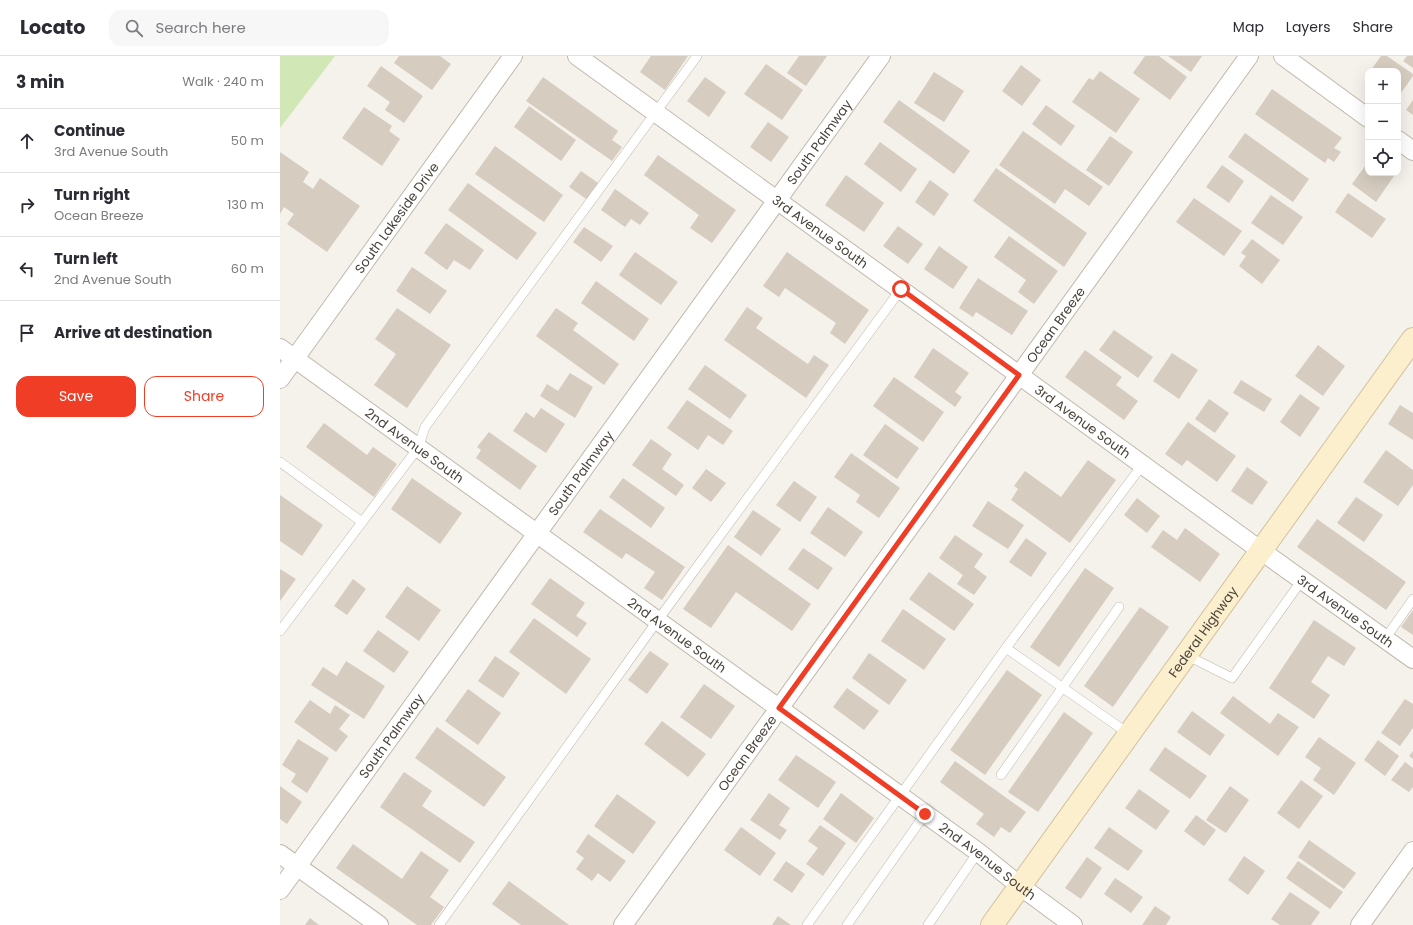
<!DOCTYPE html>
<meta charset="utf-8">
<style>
body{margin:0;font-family:Poppins,sans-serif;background:#f7f7f7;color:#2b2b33}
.controls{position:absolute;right:12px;top:12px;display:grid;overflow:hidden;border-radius:8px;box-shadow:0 4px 16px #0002}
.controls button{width:36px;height:36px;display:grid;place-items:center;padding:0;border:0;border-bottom:1px solid #e1e1e2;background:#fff;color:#2b2b33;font:20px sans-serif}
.stop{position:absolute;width:12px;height:12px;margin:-9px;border:3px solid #f03d26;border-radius:50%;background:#fff}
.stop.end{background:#f03d26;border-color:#fff;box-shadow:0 1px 4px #0008}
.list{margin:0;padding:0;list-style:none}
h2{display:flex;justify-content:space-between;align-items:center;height:52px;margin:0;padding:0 16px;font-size:17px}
h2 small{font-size:13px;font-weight:400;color:#7c7c81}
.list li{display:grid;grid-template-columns:26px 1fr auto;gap:12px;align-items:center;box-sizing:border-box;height:64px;padding:0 16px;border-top:1px solid #e1e1e2}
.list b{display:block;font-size:15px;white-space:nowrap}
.list p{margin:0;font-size:13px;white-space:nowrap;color:#7c7c81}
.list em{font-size:13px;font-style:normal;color:#7c7c81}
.actions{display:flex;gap:8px;padding:12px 16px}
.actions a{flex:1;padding:9px 0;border:1px solid #f03d26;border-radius:12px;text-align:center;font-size:14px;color:#f03d26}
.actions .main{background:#f03d26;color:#fff}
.icon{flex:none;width:22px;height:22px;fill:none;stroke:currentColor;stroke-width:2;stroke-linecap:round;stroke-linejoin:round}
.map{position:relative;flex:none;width:1133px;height:869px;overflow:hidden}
header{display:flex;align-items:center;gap:24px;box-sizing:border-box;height:56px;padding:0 20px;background:#fff;border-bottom:1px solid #e1e1e2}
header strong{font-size:19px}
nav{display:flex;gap:22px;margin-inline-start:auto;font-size:14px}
.search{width:280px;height:36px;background:#f7f7f7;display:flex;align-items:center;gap:10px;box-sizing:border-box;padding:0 14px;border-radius:12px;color:#7c7c81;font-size:15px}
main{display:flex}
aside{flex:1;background:#fff}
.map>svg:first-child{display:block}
.green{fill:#d2e7b6}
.building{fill:#d6cdc0}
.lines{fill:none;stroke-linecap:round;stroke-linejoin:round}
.service-casing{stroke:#c0b9ad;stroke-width:10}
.minor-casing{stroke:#c0b9ad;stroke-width:20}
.secondary-casing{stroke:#d2c29c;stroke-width:24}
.service{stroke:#fff;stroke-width:9}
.minor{stroke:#fff;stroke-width:18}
.secondary{stroke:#fcefcd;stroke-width:22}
.route{stroke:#f03d26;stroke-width:5}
.labels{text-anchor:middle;stroke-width:3.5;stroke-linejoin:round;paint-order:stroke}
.street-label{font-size:13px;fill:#494239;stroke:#fff}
</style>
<header>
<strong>Locato</strong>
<div class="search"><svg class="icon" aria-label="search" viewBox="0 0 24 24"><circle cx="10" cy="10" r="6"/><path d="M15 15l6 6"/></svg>Search here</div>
<nav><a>Map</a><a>Layers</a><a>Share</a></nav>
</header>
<main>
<aside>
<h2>3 min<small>Walk · 240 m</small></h2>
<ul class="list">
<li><svg class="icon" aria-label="ahead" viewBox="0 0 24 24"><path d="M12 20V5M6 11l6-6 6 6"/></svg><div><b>Continue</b><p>3rd Avenue South</p></div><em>50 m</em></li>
<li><svg class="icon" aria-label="right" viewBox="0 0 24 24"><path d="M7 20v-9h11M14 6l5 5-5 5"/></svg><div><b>Turn right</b><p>Ocean Breeze</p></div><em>130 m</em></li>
<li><svg class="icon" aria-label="left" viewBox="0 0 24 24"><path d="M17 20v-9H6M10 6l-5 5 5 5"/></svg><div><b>Turn left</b><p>2nd Avenue South</p></div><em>60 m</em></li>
<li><svg class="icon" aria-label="arrive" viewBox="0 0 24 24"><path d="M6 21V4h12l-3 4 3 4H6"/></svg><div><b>Arrive at destination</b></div></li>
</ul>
<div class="actions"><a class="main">Save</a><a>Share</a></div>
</aside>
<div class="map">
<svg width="1133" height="869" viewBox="0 0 1133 869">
<rect width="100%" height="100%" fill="#f5f1eb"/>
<path class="green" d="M0,0H55L0,72Z"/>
<g class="building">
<path d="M119,0H160L171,8L152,34L114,7Z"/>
<path d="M371,0H408L385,34L360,16Z"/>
<path d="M519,0H547L526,30L507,17Z"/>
<path d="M865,0H879L907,21L890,44L853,17Z"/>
<path d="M888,0H922L911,16Z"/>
<path d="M1101,0H1107L1133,18V20L1118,41V15H1093L1091,14Z"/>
<path d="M1127,0H1133V12L1123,5Z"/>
<path d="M486,8L523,34L502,64L464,38Z"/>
<path d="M741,9L761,24L742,50L722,35Z"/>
<path d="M101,10L143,40L124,67L105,54L110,46L87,30Z"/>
<path d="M820,15L860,43L836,77L792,46L809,22L813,24Z"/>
<path d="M654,16L684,35L664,66L634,47Z"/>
<path d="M263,21L338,75L332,84L342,91L332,105L246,45Z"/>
<path d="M425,21L446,36L429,61L407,45Z"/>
<path d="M992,33L1062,82L1054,92L1061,96L1054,106L1048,102L1045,107L975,58Z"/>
<path d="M619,44L690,95L674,118L603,66Z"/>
<path d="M1133,44V59L1126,54Z"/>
<path d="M766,49L795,70L781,90L752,68Z"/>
<path d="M249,50L296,84L281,105L234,71Z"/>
<path d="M84,51L112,70L109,75L120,83L102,110L62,82Z"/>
<path d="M488,66L509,81L491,106L470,91Z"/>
<path d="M743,75L823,131L809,150L785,133L775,148L719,109Z"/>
<path d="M965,77L1029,123L1013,146L948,101Z"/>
<path d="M830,80L853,96L829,130L806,114Z"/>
<path d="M600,86L637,113L621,136L584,108Z"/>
<path d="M215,90L283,139L264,166L195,118Z"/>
<path d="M0,96L29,116L23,126L33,133L40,122L80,150L47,196L7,168L14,158L4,151L0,158Z"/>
<path d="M378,99L456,154L432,187L410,172L419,159L364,119Z"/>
<path d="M1088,106V117H1116L1096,146L1072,128Z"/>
<path d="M942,109L964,125L949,147L926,131Z"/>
<path d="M716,112L807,177L784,211L693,145Z"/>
<path d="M301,115L321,129L309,145L289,131Z"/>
<path d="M566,119L604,147L584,176L545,149Z"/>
<path d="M650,124L669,138L654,160L635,146Z"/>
<path d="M188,127L257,177L237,204L168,154Z"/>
<path d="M335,133L369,157L360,169L351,163L345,171L321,154Z"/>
<path d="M1068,137L1106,163L1092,182L1055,156Z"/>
<path d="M991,139L1023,161L1003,189L971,167Z"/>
<path d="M914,142L962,175L944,200L896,166Z"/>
<path d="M166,167L204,194L190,214L174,204L167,214L144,197Z"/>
<path d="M618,170L643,188L628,208L603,190Z"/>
<path d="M304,171L333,190L321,206L293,186Z"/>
<path d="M729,180L778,215L754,248L738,236L746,224L714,201Z"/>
<path d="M972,183L1000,204L982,228L959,210L966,200L961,197Z"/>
<path d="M659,190L688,211L673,233L644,213Z"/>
<path d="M355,196L398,226L381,249L339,219Z"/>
<path d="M507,196L589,254L565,288L550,277L556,267L505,232L499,241L483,230Z"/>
<path d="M132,211L167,235L150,258L116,235Z"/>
<path d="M698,222L748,255L732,279L696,256L693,261L679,252Z"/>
<path d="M316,225L369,263L354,285L301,247Z"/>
<path d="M467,251L483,262L476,272L528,308L534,299L549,309L526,342L444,284Z"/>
<path d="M117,252L171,289L127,352L94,329L116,298L95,283Z"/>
<path d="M276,252L298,267L293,274L339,308L324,329L256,280Z"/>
<path d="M834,274L873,301L858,322L819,294Z"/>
<path d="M1038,289L1065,310L1043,340L1015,320Z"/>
<path d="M653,292L689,317L675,336L682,341L675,351L634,321Z"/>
<path d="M805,294L842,321L836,329L858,345L844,364L785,321Z"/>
<path d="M892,297L918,314L899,343L873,325Z"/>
<path d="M425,309L467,339L450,363L408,333Z"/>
<path d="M290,317L313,331L295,362L260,340L267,328L278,335Z"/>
<path d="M614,321L664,356L643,386L593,350Z"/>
<path d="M961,324L992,343L984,356L953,337Z"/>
<path d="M1020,338L1040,352L1020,381L1000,366Z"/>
<path d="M929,343L949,357L935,377L915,363Z"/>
<path d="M407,344L453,375L443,389L428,379L418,394L387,372Z"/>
<path d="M1120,349L1133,357V384L1108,368Z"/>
<path d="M261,352L285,368L266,397L233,375L246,356L254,362Z"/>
<path d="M908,366L956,400L937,426L907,404L902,410L885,398Z"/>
<path d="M44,367L87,399L93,391L117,408L94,441L26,391Z"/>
<path d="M605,368L639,392L617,423L583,399Z"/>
<path d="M209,376L257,410L240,434L196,402L201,394L197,391Z"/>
<path d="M371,383L392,398L382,413L404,429L396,440L352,409Z"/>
<path d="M1106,394L1133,414V429L1118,450L1083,426Z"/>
<path d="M571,397L620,432L599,462L576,446L580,439L554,421Z"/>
<path d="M808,404L836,424L790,487L731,444L738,433L734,430L745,415L781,441Z"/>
<path d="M967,411L988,426L972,449L951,435Z"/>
<path d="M426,413L446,427L431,446L412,432Z"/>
<path d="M132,422L182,457L160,488L111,453Z"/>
<path d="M343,422L385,452L371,472L329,441Z"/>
<path d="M514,425L537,441L520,466L496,449Z"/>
<path d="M0,439L43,469L22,500L0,485Z"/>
<path d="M1076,441L1103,459L1084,486L1057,467Z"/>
<path d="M857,442L880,460L867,477L844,459Z"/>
<path d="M708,445L744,469L728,493L692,470Z"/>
<path d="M548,451L583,476L565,501L530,477Z"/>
<path d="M320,453L405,511L382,544L364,532L375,516L346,497L342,503L303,476Z"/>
<path d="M473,454L501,473L481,500L454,481Z"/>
<path d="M1037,463L1126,526L1106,554L1017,491Z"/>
<path d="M905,472L940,498L920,526L871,491L883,474L897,484Z"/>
<path d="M675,479L703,498L694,511L707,521L694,539L677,528L683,519L659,502Z"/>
<path d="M746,482L767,497L751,521L729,506Z"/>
<path d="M448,489L531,548L512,575L456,536L431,572L403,553Z"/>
<path d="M523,492L553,512L538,534L508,513Z"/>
<path d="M805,512L834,532L779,611L750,591Z"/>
<path d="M0,513L16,523L0,545Z"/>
<path d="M649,516L694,548L674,575L629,543Z"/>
<path d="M270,522L305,547L296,560L307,567L297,581L251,548Z"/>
<path d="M73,523L86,533L67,559L54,550Z"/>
<path d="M127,530L161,554L139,585L105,561Z"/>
<path d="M860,551L889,571L833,651L804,630Z"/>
<path d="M623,553L666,583L644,614L601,585Z"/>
<path d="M1133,554V579L1121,571Z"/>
<path d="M254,562L311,603L286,638L229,596Z"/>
<path d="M1034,564L1076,592L1064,610L1048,600L1031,626L1050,639L1034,663L989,632Z"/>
<path d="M98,574L129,596L114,617L83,595Z"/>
<path d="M370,595L389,608L367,638L348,624Z"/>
<path d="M589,597L627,624L609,649L572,622Z"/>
<path d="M215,600L240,617L223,642L198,625Z"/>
<path d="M66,605L105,630L84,663L31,629L43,611L57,620Z"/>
<path d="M727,614L762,639L705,719L670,694Z"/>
<path d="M424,628L455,650L431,683L400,661Z"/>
<path d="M567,632L599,655L584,674L553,651Z"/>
<path d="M188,633L221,657L198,689L165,665Z"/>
<path d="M953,640L990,668L998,657L1019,671L998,700L940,657Z"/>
<path d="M1125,643L1133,648V672L1120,690L1101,677Z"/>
<path d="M30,644L50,658L55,649L70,659L59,673L68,680L56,696L14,666Z"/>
<path d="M912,655L945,679L930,700L897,676Z"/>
<path d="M784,656L813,677L758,756L728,736Z"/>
<path d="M382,665L426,698L408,721L364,688Z"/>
<path d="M157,671L226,721L204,751L135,702Z"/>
<path d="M1039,681L1076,707L1054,739L1033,724L1041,712L1025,701Z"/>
<path d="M18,683L49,702L27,737L11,726L16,718L2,709Z"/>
<path d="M1098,684L1119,700L1105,720L1084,704Z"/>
<path d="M885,691L927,720L910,743L869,714Z"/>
<path d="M1133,695V703L1129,700Z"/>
<path d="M516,699L556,726L538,752L498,724Z"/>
<path d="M675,705L746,756L730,777L721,771L714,781L696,768L704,758L660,726Z"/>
<path d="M1125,706L1133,712V731L1129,736L1111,724Z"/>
<path d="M124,716L152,735L142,750L195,786L180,807L100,751Z"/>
<path d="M1021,724L1043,740L1019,773L997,757Z"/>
<path d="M0,730L22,746L7,768L0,763Z"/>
<path d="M950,730L969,744L946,777L926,764Z"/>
<path d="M859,733L890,755L876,774L845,752Z"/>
<path d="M489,737L510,752L499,769L507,774L500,784L470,764Z"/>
<path d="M561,737L594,762L576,787L543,763Z"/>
<path d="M337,738L376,766L353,798L314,770Z"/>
<path d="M916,759L936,774L924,790L904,775Z"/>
<path d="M540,769L566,787L543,820L526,808L538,792L528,785Z"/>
<path d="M461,771L496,797L480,820L444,794Z"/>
<path d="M829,771L863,795L848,815L814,792Z"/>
<path d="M308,778L346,805L330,826L318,817L312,825L296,813L304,802L296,796Z"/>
<path d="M1029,784L1076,817L1064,833L1018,801Z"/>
<path d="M73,788L122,823L141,795L169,814L150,841L164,851L151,869H137L56,812Z"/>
<path d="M964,800L985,815L968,839L948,824Z"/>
<path d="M807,801L822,812L801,843L785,832Z"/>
<path d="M506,805L525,818L512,837L493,824Z"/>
<path d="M1018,805L1063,836L1050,853L1006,822Z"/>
<path d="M835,822L863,841L851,857L824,838Z"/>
<path d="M229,825L289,869H241L212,848Z"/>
<path d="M1010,836L1040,856L1031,869H1000L991,863Z"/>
<path d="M875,850L891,861L886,869H862Z"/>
<path d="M498,860L511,869H492Z"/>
<path d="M30,862L39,869H25Z"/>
</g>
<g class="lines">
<defs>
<g id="service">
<path d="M0,406L82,466"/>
<path d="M0,575L138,392L145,371L417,0"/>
<path d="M1105,583L1133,543"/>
<path d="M726,592L849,678"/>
<path d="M906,599L952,622L1022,524"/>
<path d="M721,719L839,551"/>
<path d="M159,869L378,564L621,233"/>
<path d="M527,869L726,592L863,408"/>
<path d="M567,869L645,758"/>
<path d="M648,869L698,796"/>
</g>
<g id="minor">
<path id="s1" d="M297,0L739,319L980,494L1133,603"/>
<path d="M1003,0L1088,62"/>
<path d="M1118,84L1133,95"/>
<path id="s2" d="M0,292L698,796L740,830L793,869"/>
<path id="s3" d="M0,323L233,0"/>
<path d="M0,798L99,869"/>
<path id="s4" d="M0,834L601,0"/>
<path id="s5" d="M343,869L969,0"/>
<path d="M1080,869L1133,795"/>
</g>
<g id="secondary">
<path id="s6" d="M712,869L1133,283"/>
</g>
</defs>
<use href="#service" class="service-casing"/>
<use href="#minor" class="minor-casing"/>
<use href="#secondary" class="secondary-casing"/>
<use href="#service" class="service"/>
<use href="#minor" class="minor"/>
<use href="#secondary" class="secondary"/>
</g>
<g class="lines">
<path class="route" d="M621,233L739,319L499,652L645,758"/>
</g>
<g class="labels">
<g class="street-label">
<text dy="5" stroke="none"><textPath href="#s4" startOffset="922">South Palmway</textPath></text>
<text dy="5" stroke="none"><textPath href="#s3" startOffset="199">South Lakeside Drive</textPath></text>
<text dy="5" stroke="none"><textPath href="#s1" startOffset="300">3rd Avenue South</textPath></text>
<text dy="5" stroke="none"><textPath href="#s5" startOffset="740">Ocean Breeze</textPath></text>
<text dy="5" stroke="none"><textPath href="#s1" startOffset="624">3rd Avenue South</textPath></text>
<text dy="5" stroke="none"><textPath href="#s2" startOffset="166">2nd Avenue South</textPath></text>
<text dy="5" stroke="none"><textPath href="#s4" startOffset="514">South Palmway</textPath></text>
<text dy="5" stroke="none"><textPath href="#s1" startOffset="948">3rd Avenue South</textPath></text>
<text dy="5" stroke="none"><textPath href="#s6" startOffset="361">Federal Highway</textPath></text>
<text dy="5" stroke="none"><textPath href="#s2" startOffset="490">2nd Avenue South</textPath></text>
<text dy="5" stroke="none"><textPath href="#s4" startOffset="190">South Palmway</textPath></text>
<text dy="5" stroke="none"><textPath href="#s5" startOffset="212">Ocean Breeze</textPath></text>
<text dy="5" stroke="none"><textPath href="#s2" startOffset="874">2nd Avenue South</textPath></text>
</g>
</g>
</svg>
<div class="controls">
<button>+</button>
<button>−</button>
<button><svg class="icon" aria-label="locate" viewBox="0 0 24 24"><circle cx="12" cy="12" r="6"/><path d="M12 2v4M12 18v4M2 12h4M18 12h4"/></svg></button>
</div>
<div class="stop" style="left:621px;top:233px"></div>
<div class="stop end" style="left:645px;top:758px"></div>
</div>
</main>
